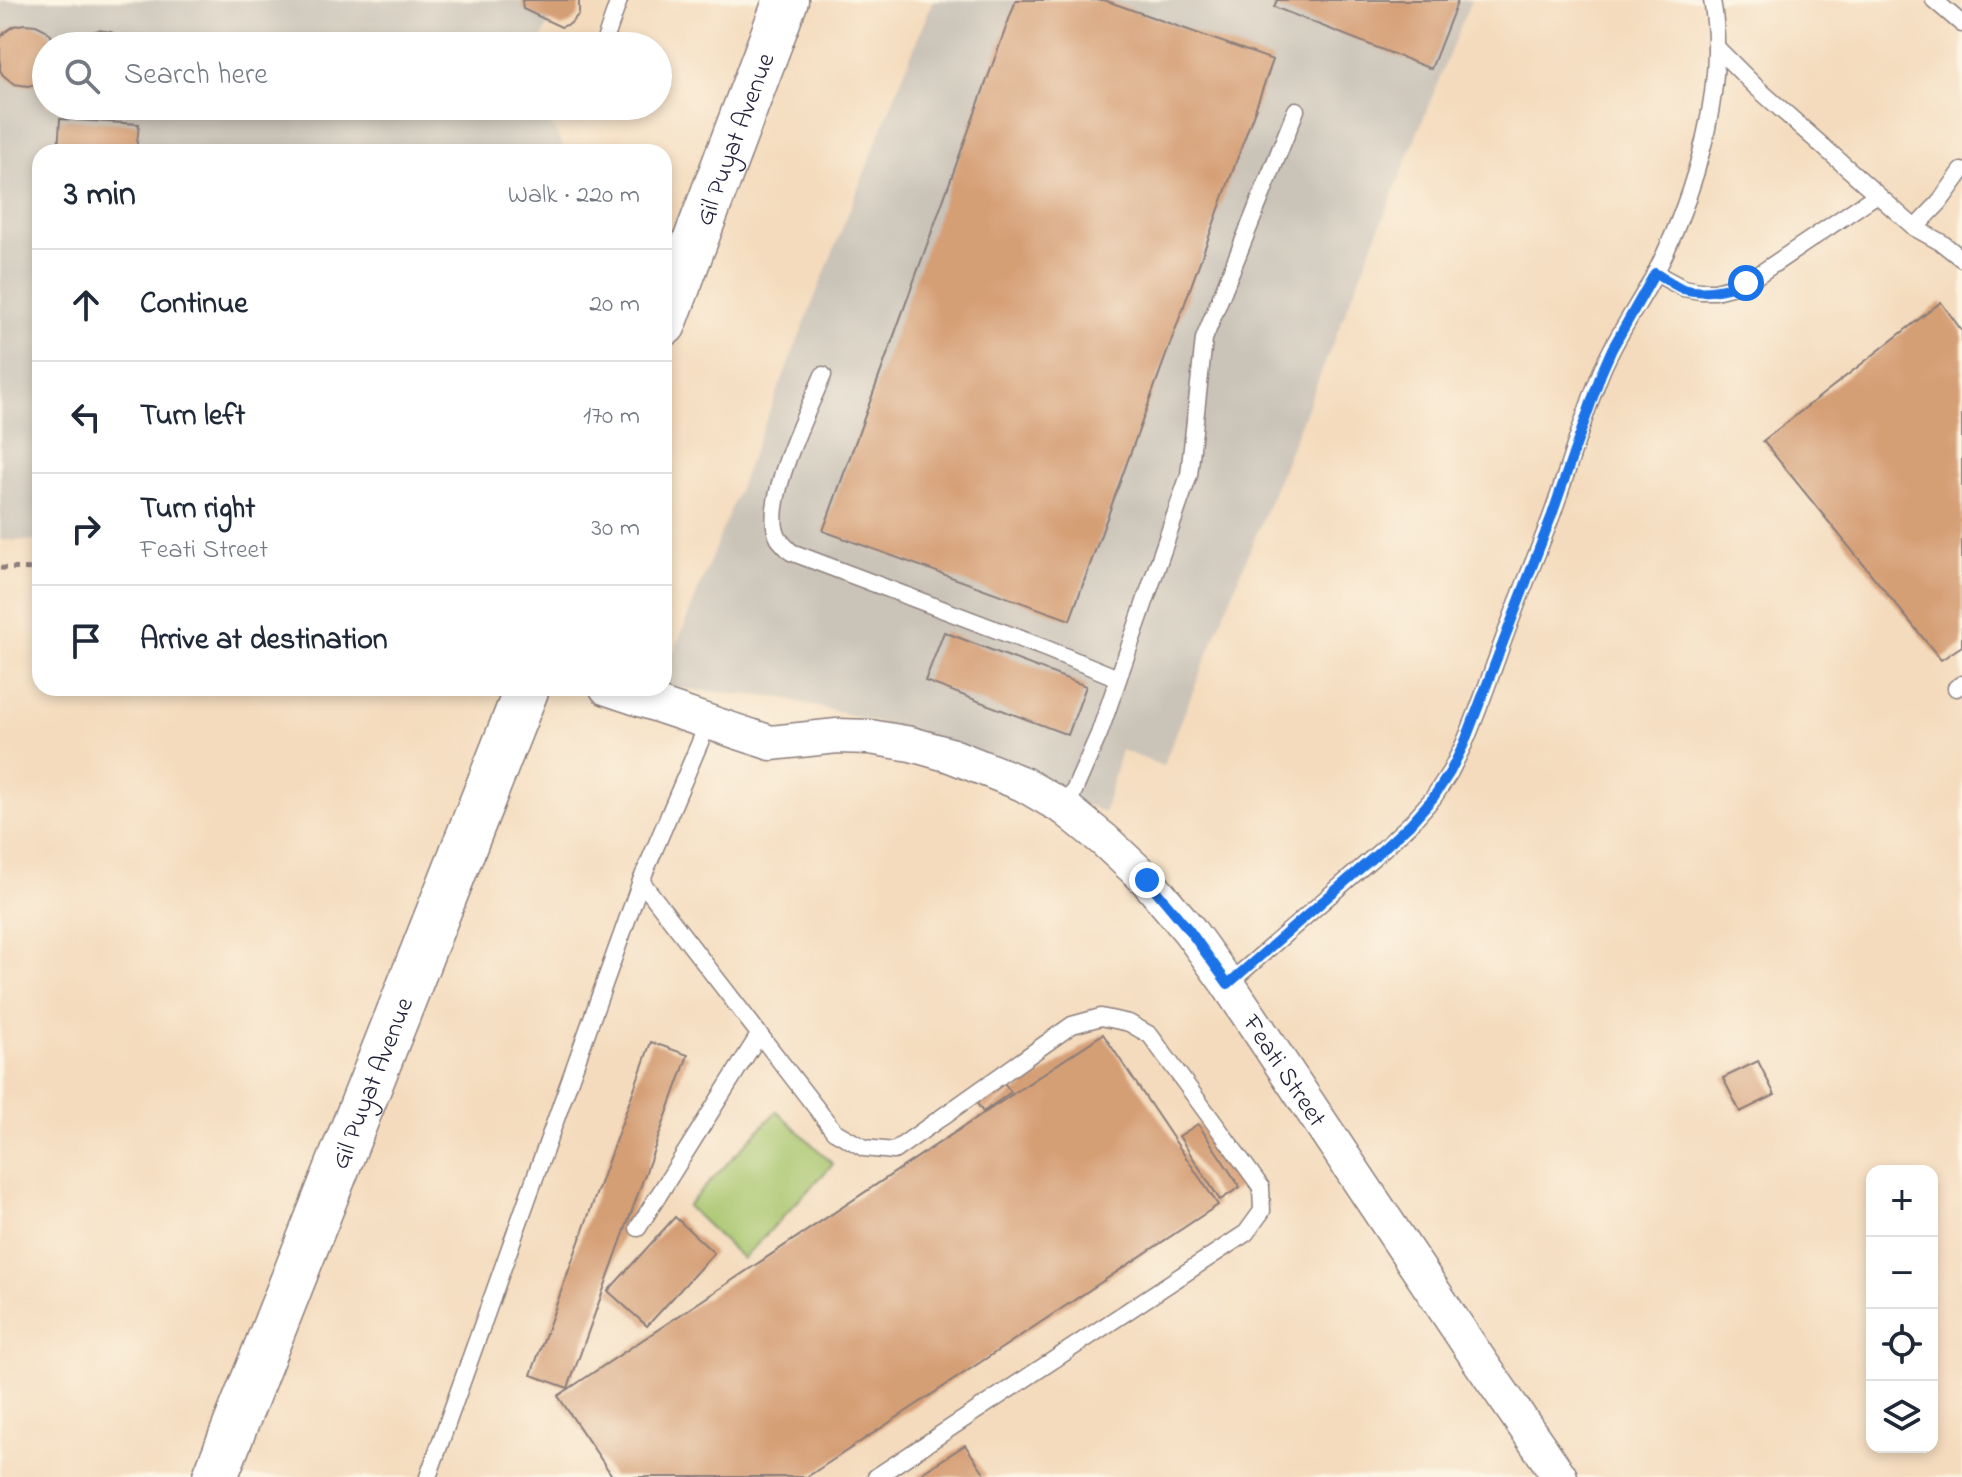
<!DOCTYPE html>
<meta charset="utf-8">
<style>
body{margin:0;font-family:"Indie Flower",sans-serif;background:#f2f2f3;color:#1f2937}
.controls{position:absolute;right:24px;bottom:24px;display:grid;overflow:hidden;border-radius:16px;box-shadow:0 4px 12px #0003}
.controls button{width:72px;height:72px;display:grid;place-items:center;padding:0;border:0;border-bottom:2px solid #e0e1e3;background:#fff;color:#1f2937;font:40px sans-serif}
.stop{position:absolute;width:24px;height:24px;margin:-18px;border:6px solid #1a73e8;border-radius:50%;background:#fff}
.stop.end{background:#1a73e8;border-color:#fff;box-shadow:0 2px 8px #0008}
.list{margin:0;padding:0;list-style:none}
h2{display:flex;justify-content:space-between;align-items:center;height:104px;margin:0;padding:0 32px;font-size:34px}
h2 small{font-size:26px;font-weight:400;color:#747a83}
.list li{display:grid;grid-template-columns:52px 1fr auto;gap:24px;align-items:center;box-sizing:border-box;height:112px;padding:0 32px;border-top:2px solid #e0e1e3}
.list b{display:block;font-size:30px;white-space:nowrap}
.list p{margin:0;font-size:26px;white-space:nowrap;color:#747a83}
.list em{font-size:26px;font-style:normal;color:#747a83}
.icon{flex:none;width:44px;height:44px;fill:none;stroke:currentColor;stroke-width:2;stroke-linecap:round;stroke-linejoin:round}
.map{position:relative;flex:none;width:1962px;height:1477px;overflow:hidden}
.search{position:absolute;background:#fff;box-shadow:0 4px 12px #0003;left:32px;top:32px;width:640px;height:88px;display:flex;align-items:center;gap:20px;box-sizing:border-box;padding:0 28px;border-radius:44px;color:#747a83;font-size:30px}
.panel{position:absolute;background:#fff;box-shadow:0 4px 12px #0003;left:32px;top:144px;width:640px;height:552px;border-radius:24px}
.map>svg:first-child{display:block}
.industrial{fill:#cac3b8}
.green{fill:#a6c46b;stroke:#647353;stroke-width:2}
.building{fill:#d59f76}
.lines{fill:none;stroke-linecap:round;stroke-linejoin:round}
.service-casing{stroke:#8b7e7c;stroke-width:19}
.minor-casing{stroke:#8b7e7c;stroke-width:37}
.primary-casing{stroke:#8b7e7c;stroke-width:47}
.path{stroke:#8b7e7c;stroke-width:5;stroke-dasharray:6 6;stroke-linecap:butt}
.service{stroke:#fff;stroke-width:16}
.minor{stroke:#fff;stroke-width:34}
.primary{stroke:#fff;stroke-width:44}
.route{stroke:#1a73e8;stroke-width:10}
.labels{text-anchor:middle;stroke-width:6;stroke-linejoin:round;paint-order:stroke}
.street-label{font-size:26px;fill:#22223b;stroke:#fcf5e5}
</style>
<div class="map">
<svg width="1962" height="1477" viewBox="0 0 1962 1477">
<rect width="100%" height="100%" fill="#fcf5e5"/>
<filter id="ink" filterUnits="userSpaceOnUse"><feTurbulence type="fractalNoise" baseFrequency=".0125" numOctaves="2"/><feDisplacementMap in="SourceGraphic" scale="16" xChannelSelector="R" yChannelSelector="G"/><feConvolveMatrix kernelMatrix="1 2 1 2 8 2 1 2 1" color-interpolation-filters="sRGB"/></filter>
<filter id="wash" filterUnits="userSpaceOnUse"><feTurbulence type="fractalNoise" baseFrequency=".006" numOctaves="4" result="noise"/><feDisplacementMap in="SourceGraphic" scale="32" xChannelSelector="R" yChannelSelector="G"/><feGaussianBlur stdDeviation="1.8" result="paint"/><feColorMatrix in="noise" values="0 0 0 0 0 0 0 0 0 0 0 0 0 0 0 0 0 1.4 0 .05"/><feComposite in="paint" operator="in"/></filter>
<g filter="url(#wash)">
<rect width="100%" height="100%" fill="#f4dbbd"/>
<g class="industrial">
<path d="M0,0H558L539,46H46V106H540L567,152H40V541L0,540Z"/>
<path d="M933,0H1471L1163,766L1121,750L1104,812L906,730L783,698L664,687V672L679,639Z"/>
</g>
<path class="green" d="M777,1111L833,1164L743,1259L687,1206Z"/>
<g id="blocks">
<g class="building">
<path d="M522,0H579V14L570,24L561,27L523,9Z"/>
<path d="M1016,0H1104L1273,60L1070,620L823,531Z"/>
<path d="M1277,0H1458L1431,69L1274,7Z"/>
<path d="M24,24L36,25L46,30L54,39L56,46H46V78L41,83L28,86L14,84L3,75L0,70V39L4,33L14,26Z"/>
<path d="M99,30L111,32L121,37L128,46H74L79,39L88,33Z"/>
<path d="M60,119L139,124L136,152H58Z"/>
<path d="M1941,302L1962,331V646L1941,660L1763,441Z"/>
<path d="M944,632L1086,686L1068,735L925,681Z"/>
<path d="M1103,1034L1218,1205L807,1477H613L558,1396Z"/>
<path d="M651,1042L688,1055L568,1388L531,1375Z"/>
<path d="M1758,1061L1775,1095L1740,1112L1723,1078Z"/>
<path d="M1001,1079L1011,1092L983,1112L974,1099Z"/>
<path d="M1198,1124L1240,1187L1220,1200L1179,1136Z"/>
<path d="M675,1217L714,1253L647,1326L608,1291Z"/>
<path d="M965,1445L987,1477H916Z"/>
</g>
</g>
</g>
<g filter="url(#ink)">
<use href="#blocks" fill-opacity="0" stroke="#8b7e7c" stroke-width="2"/>
<g class="lines">
<defs>
<g id="service">
<path d="M1934,0L1962,24"/>
<path d="M603,46L619,0"/>
<path d="M1716,47L1756,87L1915,228L1942,243L1962,259"/>
<path d="M1915,228L1939,203L1962,171"/>
<path d="M1655,273L1683,288L1700,291H1715L1746,283L1876,195"/>
<path d="M823,375C809,409 759,506 779,539C782,543 787,548 791,552L1042,647L1118,678"/>
<path d="M1956,688L1962,684"/>
<path d="M1066,809L1099,734L1189,475L1204,339L1296,110"/>
<path d="M641,881L834,1131L864,1148L894,1151L1072,1025L1101,1017L1129,1023L1150,1035L1261,1187L1262,1211L1246,1233L876,1477"/>
<path d="M1228,984L1384,848L1410,824L1433,798L1450,772L1464,744C1481,705 1494,665 1509,625C1523,587 1539,550 1553,512C1569,467 1582,420 1600,375C1614,339 1637,308 1655,274C1694,197 1728,87 1712,0"/>
<path d="M638,1228L759,1035"/>
<path d="M428,1477L641,881L709,721"/>
</g>
<g id="minor">
<path id="s1" d="M607,688L771,743L837,736L870,737L911,744L950,755L1023,784L1066,809L1104,840L1147,880L1189,930L1228,984L1481,1363L1560,1477"/>
</g>
<g id="primary">
<path id="s2" d="M664,324L786,0"/>
<path id="s3" d="M215,1477L527,688"/>
</g>
</defs>
<use href="#service" class="service-casing"/>
<use href="#minor" class="minor-casing"/>
<use href="#primary" class="primary-casing"/>
<path class="path" d="M0,568L40,569"/>
<use href="#service" class="service"/>
<use href="#minor" class="minor"/>
<use href="#primary" class="primary"/>
</g>
</g>
<g class="lines" filter="url(#ink)">
<path class="route" d="M1147,880L1189,930L1228,984L1384,848L1410,824L1433,798L1450,772L1464,744L1552,515L1601,374L1612,349L1655,273C1664,278 1674,285 1683,289C1704,295 1726,289 1746,283"/>
</g>
<g class="labels">
<g class="street-label">
<text dy="9" stroke="none"><textPath href="#s2" startOffset="198">Gil Puyat Avenue</textPath></text>
<text dy="9" stroke="none"><textPath href="#s1" startOffset="826">Feati Street</textPath></text>
<text dy="9" stroke="none"><textPath href="#s3" startOffset="424">Gil Puyat Avenue</textPath></text>
</g>
</g>
</svg>
<div class="controls">
<button>+</button>
<button>−</button>
<button><svg class="icon" aria-label="locate" viewBox="0 0 24 24"><circle cx="12" cy="12" r="6"/><path d="M12 2v4M12 18v4M2 12h4M18 12h4"/></svg></button>
<button><svg class="icon" aria-label="layers" viewBox="0 0 24 24"><path d="M12 4l9 5-9 5-9-5zM3 14l9 5 9-5"/></svg></button>
</div>
<div class="stop" style="left:1746px;top:283px"></div>
<div class="stop end" style="left:1147px;top:880px"></div>
<div class="search"><svg class="icon" aria-label="search" viewBox="0 0 24 24"><circle cx="10" cy="10" r="6"/><path d="M15 15l6 6"/></svg>Search here</div>
<section class="panel">
<h2>3 min<small>Walk · 220 m</small></h2>
<ul class="list">
<li><svg class="icon" aria-label="ahead" viewBox="0 0 24 24"><path d="M12 20V5M6 11l6-6 6 6"/></svg><div><b>Continue</b></div><em>20 m</em></li>
<li><svg class="icon" aria-label="left" viewBox="0 0 24 24"><path d="M17 20v-9H6M10 6l-5 5 5 5"/></svg><div><b>Turn left</b></div><em>170 m</em></li>
<li><svg class="icon" aria-label="right" viewBox="0 0 24 24"><path d="M7 20v-9h11M14 6l5 5-5 5"/></svg><div><b>Turn right</b><p>Feati Street</p></div><em>30 m</em></li>
<li><svg class="icon" aria-label="arrive" viewBox="0 0 24 24"><path d="M6 21V4h12l-3 4 3 4H6"/></svg><div><b>Arrive at destination</b></div></li>
</ul>
</section>
</div>
